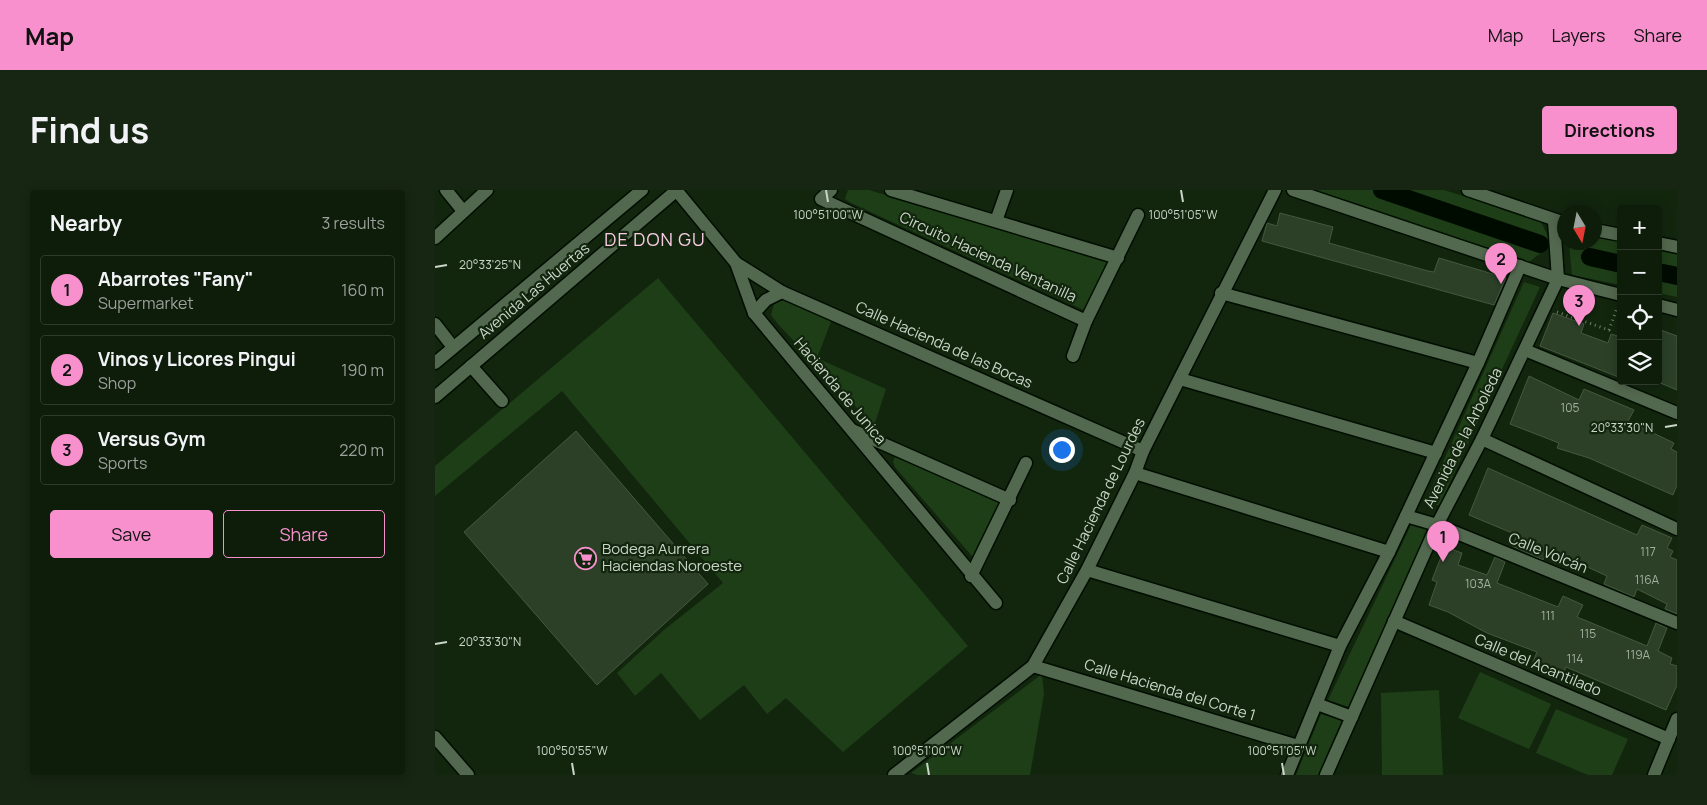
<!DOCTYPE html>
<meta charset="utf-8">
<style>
body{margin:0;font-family:Manrope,sans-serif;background:#172513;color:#f1f3f6}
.controls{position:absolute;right:15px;top:15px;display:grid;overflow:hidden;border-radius:5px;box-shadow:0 2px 12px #0003}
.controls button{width:45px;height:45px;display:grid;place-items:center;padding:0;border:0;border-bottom:1px solid #2e3a2b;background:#0e1c0a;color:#f1f3f6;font:25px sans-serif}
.compass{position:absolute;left:1122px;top:15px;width:45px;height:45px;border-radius:50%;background:#0e1c0a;box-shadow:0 2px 12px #0003;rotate:170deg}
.you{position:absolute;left:626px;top:259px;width:18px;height:18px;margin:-12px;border:4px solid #fff;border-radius:50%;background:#1a73e8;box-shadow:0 0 0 8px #1a73e833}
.badge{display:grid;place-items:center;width:32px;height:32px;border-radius:50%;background:#f790cd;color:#111;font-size:16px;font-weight:700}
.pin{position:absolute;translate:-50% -41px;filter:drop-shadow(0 1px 2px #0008)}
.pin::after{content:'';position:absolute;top:26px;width:18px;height:15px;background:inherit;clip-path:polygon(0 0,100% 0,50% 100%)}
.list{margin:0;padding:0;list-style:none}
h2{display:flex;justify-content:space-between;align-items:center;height:65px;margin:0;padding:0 20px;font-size:21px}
h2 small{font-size:16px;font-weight:400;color:#9ba19c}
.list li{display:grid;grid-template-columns:32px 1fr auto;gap:15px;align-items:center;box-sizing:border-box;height:70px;margin:0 10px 10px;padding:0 10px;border:1px solid #2e3a2b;border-radius:5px}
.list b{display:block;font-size:19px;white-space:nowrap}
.list p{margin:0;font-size:16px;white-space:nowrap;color:#9ba19c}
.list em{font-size:16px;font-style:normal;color:#9ba19c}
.actions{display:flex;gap:10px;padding:15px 20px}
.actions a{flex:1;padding:11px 0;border:1px solid #f790cd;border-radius:5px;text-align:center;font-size:18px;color:#f790cd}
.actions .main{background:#f790cd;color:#111}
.icon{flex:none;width:28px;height:28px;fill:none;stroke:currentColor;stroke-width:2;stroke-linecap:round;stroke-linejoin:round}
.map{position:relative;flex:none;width:1242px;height:585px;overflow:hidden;border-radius:5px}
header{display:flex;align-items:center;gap:30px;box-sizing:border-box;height:70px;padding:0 25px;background:#f790cd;color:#111}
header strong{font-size:24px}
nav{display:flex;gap:28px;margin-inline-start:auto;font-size:18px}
.intro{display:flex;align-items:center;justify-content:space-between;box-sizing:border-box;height:120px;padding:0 30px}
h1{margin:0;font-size:35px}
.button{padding:12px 22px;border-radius:5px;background:#f790cd;color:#111;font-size:18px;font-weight:700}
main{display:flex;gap:30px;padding:0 30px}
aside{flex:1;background:#0e1c0a;border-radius:5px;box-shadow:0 2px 12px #0003}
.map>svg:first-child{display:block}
.green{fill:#1e3e17}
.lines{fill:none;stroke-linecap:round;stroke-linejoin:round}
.canal{stroke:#000b00;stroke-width:18}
.building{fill:#2b4027;stroke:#44593f}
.street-casing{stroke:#010e00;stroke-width:15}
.secondary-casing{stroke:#010e00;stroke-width:15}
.path{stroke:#70816d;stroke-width:3;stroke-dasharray:1 4;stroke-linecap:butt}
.street{stroke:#53694f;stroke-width:12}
.secondary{stroke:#53694f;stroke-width:12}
.ticks{fill:none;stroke:#c9d6c7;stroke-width:2}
.labels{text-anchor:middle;stroke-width:4.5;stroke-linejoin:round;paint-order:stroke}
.number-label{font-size:12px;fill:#a2b09f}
.street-label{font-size:15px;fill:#c9d6c7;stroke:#12260e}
.poi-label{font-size:15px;fill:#c9d6c7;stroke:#12260e;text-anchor:start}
.quarter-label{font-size:18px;letter-spacing:1px;fill:#f9cce4;stroke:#12260e}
.ticks-label{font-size:12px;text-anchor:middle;fill:#c9d6c7;stroke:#12260e;stroke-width:4.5;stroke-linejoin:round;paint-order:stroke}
</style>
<header>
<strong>Map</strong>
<nav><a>Map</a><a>Layers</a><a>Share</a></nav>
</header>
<div class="intro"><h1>Find us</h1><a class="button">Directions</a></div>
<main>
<aside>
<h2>Nearby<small>3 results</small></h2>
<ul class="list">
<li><span class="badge">1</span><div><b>Abarrotes &quot;Fany&quot;</b><p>Supermarket</p></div><em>160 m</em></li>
<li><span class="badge">2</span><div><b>Vinos y Licores Pingui</b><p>Shop</p></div><em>190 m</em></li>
<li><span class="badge">3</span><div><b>Versus Gym</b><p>Sports</p></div><em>220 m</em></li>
</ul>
<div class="actions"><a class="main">Save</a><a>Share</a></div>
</aside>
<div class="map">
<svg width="1242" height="585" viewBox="0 0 1242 585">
<rect width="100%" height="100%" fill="#12260e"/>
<g class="green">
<path d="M413,0H434L674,72L651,121L416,13L410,9Z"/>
<path d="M849,0H1009L1105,30L1114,48L1108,61L1093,73Z"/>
<path d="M1160,42L1186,47V95L1137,85L1134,53L1160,52Z"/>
<path d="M1223,55L1242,59V107L1223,103Z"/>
<path d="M223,88L533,456L408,562L351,508L332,524L309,495L265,530L226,483L200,506L182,483L229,440L288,393L127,201L0,306V276Z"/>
<path d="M1089,92L1105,97L1004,316L991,310Z"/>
<path d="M351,108L397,129L382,168L451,199L439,236L343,134L336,125L339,114Z"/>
<path d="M462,264L568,312L543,373L460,277L458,271Z"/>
<path d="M977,333L995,339L914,517L893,510Z"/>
<path d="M1045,482L1116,514L1094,559L1023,528Z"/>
<path d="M607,484L609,504L595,585H482L476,583Z"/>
<path d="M1004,500L1008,585H947L946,503Z"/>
<path d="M1121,519L1193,549L1177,585H1153L1101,563Z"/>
<path d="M886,524L907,530L883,585H861Z"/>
</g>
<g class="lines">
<g class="canal">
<path d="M947,0L1105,54"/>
<path d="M1155,67L1186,74"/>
<path d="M1223,82L1242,86"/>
</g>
</g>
<g class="building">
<path d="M845,23L898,37L894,53L993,81L999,82L1004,68L1071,88L1059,115L827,51L832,33L842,36Z"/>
<path d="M1118,123L1149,134L1146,143L1173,153L1176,144L1186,147V188L1105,156Z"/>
<path d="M1223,139L1242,146V200L1223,192Z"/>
<path d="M1094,186L1144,210L1149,199L1199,220L1193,231L1239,253L1236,259L1242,262V295L1238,305L1154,268L1122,258L1124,253L1075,234Z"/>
<path d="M141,241L273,394L162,495L29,342Z"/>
<path d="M1053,278L1202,345L1207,335L1237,348L1232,358L1238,361L1235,367L1242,370V424L1230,419L1232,414L1202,399L1199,407L1169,394L1172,386L1118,361L1113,359L1108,370L1077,356L1082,345L1034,325Z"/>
<path d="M1010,357L1027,363L1023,375L1052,385L1060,367L1070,372L1062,393L1123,417L1128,406L1148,415L1142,427L1212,456L1221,433L1232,438L1223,461L1237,468L1235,474L1242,476V495L1231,520L1131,477L1127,487L1097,474L1102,462L1052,443L1013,422L994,415L1002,392L997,390Z"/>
</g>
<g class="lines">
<defs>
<g id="street">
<path d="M11,0L28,21"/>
<path d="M241,0L301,73L319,123L561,413"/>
<path d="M396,0L386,9L651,131"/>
<path d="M456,0L683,68"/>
<path d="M561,31L572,0"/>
<path d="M0,48L52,0"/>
<path d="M301,73L347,102L708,261"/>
<path d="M1123,89L1186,105"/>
<path d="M786,103L1043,173"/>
<path d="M1223,115L1242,120"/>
<path d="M319,123L331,110L347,102"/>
<path d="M0,134L18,157"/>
<path d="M1090,160L1242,223"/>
<path d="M638,166L651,131L703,25"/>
<path d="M36,176L67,211"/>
<path d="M745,189L1001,263"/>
<path d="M417,240L575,310"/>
<path d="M1047,249L1242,339"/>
<path d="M700,283L954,362"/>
<path d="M971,326L1002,335L1242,433"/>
<path d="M652,380L905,456"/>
<path d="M536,386L591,273"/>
<path d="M959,431L1234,549"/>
<path d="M598,476L863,556"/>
<path d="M0,547L33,585"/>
<path d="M459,585L598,476L652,380L700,283L708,261L840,0"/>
<path d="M1219,585L1242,529"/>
</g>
<g id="secondary">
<path d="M858,0L1123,89"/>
<path d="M1033,0L1130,33"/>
<path d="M1160,40L1186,45"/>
<path d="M1223,53L1242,57"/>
<path d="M0,173L207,0"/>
<path d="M0,207L242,0"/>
<path d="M882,514L917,527"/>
<path d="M852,585L905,456L954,362L1043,173L1085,76"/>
<path d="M891,585L1002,335L1047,249L1123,89L1119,31"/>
</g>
</defs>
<use href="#street" class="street-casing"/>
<use href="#secondary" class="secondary-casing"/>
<path class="path" d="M1122,122L1174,140L1182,118"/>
<use href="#street" class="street"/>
<use href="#secondary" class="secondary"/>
</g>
<path class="ticks" d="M391,0L393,12M746,0L748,12M0,77L12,75M1230,237L1242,235M0,454L12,452M137,573L139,585M492,573L494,585M847,573L849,585"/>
<defs>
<symbol id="supermarket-ring" viewBox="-11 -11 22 22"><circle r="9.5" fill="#12260e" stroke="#f790cd" stroke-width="1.5"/><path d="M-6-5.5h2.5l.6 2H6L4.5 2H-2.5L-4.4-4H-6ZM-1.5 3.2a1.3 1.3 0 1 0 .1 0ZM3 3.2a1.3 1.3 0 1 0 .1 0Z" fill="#f790cd"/></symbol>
</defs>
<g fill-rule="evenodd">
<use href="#supermarket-ring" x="138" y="356" width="25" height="25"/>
</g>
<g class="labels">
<g class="number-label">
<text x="1135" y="222">105</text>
<text x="1213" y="366">117</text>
<text x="1212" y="394">116A</text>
<text x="1043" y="398">103A</text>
<text x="1113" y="430">111</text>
<text x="1153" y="448">115</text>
<text x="1203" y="469">119A</text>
<text x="1140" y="473">114</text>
</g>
<g class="street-label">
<text transform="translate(553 67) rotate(25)" y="5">Circuito Hacienda Ventanilla</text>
<text transform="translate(99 101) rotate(-40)" y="5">Avenida Las Huertas</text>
<text transform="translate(509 155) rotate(24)" y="5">Calle Hacienda de las Bocas</text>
<text transform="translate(405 201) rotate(50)" y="5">Hacienda de Junica</text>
<text transform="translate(1028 248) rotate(-63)" y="5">Avenida de la Arboleda</text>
<text transform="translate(666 311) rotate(-64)" y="5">Calle Hacienda de Lourdes</text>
<text transform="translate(1113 363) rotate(22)" y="5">Calle Volcán</text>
<text transform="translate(1103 475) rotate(23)" y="5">Calle del Acantilado</text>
<text transform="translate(735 500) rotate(17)" y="5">Calle Hacienda del Corte 1</text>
</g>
<g class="poi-label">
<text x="167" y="364">Bodega Aurrera<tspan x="167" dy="17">Haciendas Noroeste</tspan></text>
</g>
<g class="quarter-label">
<text x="220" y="56">DE DON GU</text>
</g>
</g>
<g class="ticks-label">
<text x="393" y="29">100°51'00"W</text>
<text x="748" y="29">100°51'05"W</text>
<text x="55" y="79">20°33'25"N</text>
<text x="1187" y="242">20°33'30"N</text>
<text x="55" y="456">20°33'30"N</text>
<text x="137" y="565">100°50'55"W</text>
<text x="492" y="565">100°51'00"W</text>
<text x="847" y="565">100°51'05"W</text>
</g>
</svg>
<div class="controls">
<button>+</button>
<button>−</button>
<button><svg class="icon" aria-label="locate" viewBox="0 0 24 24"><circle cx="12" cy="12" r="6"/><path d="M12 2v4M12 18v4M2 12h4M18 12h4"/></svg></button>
<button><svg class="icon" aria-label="layers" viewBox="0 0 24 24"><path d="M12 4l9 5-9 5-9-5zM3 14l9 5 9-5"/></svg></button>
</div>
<svg class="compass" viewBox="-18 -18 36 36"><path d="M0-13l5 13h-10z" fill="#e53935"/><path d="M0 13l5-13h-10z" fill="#9ba19c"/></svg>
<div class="you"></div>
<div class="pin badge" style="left:1008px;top:372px">1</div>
<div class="pin badge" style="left:1066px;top:94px">2</div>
<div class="pin badge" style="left:1144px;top:136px">3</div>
</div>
</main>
